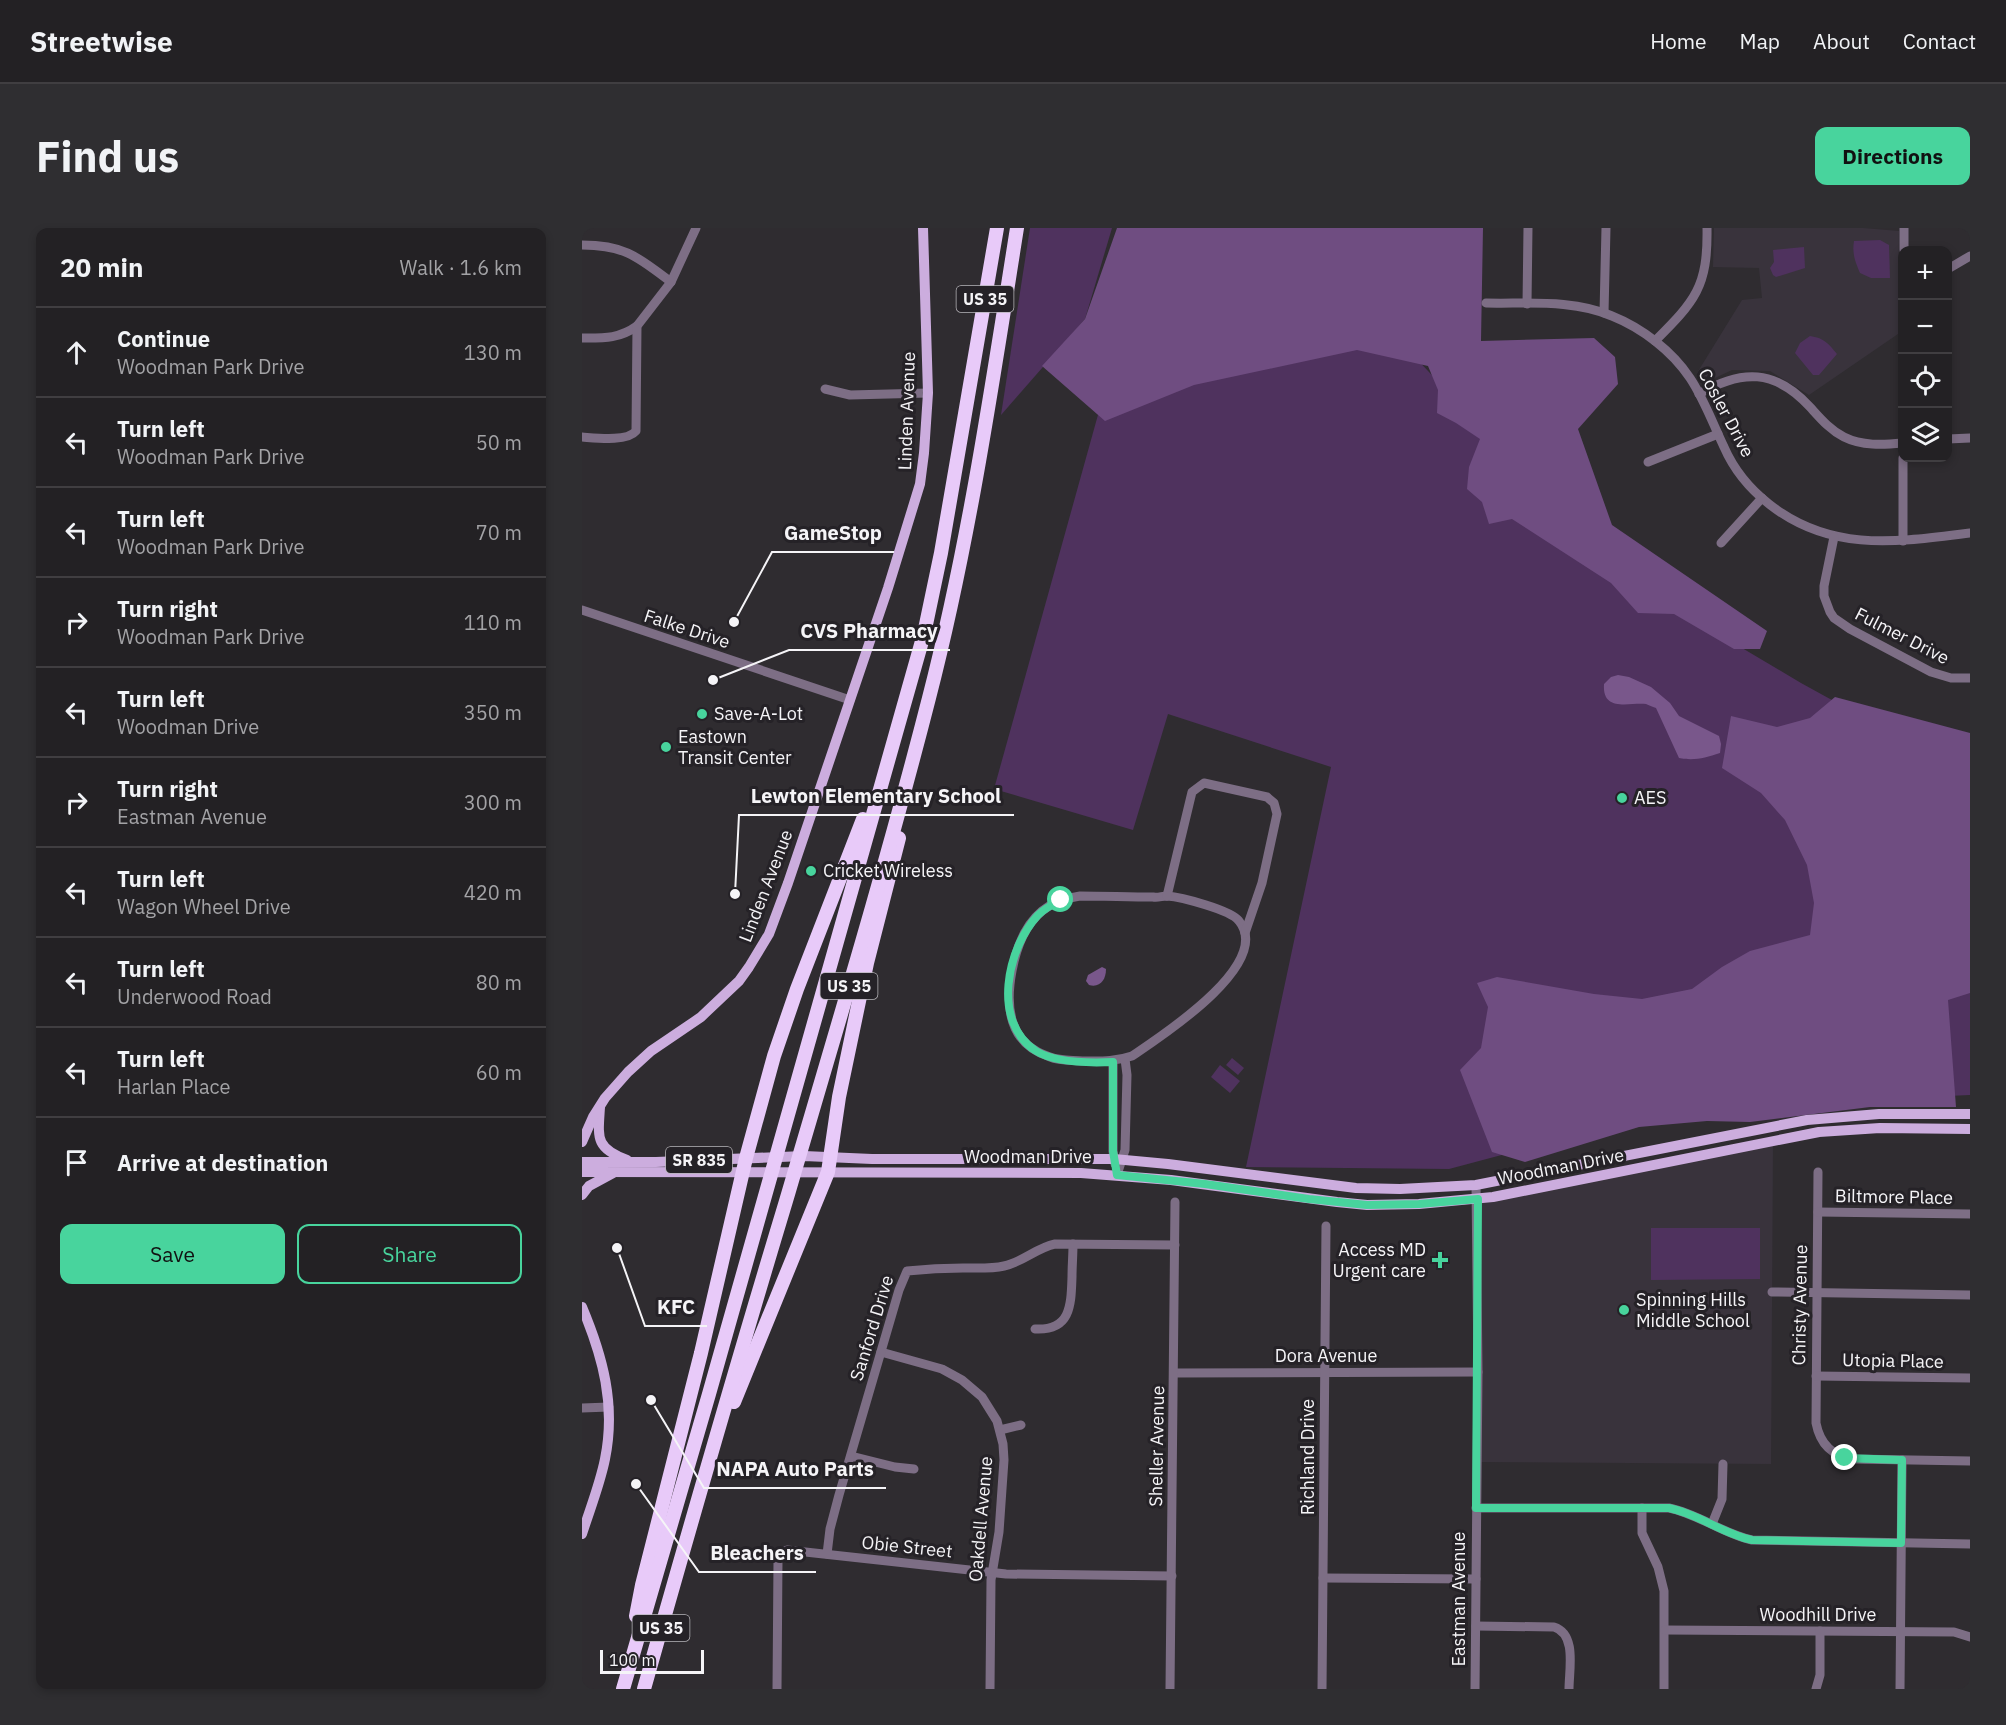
<!DOCTYPE html>
<meta charset="utf-8">
<style>
body{margin:0;font-family:"IBM Plex Sans",sans-serif;background:#2f2e31;color:#f1f3f6}
.controls{position:absolute;right:18px;top:18px;display:grid;overflow:hidden;border-radius:12px;box-shadow:0 3px 9px #0003}
.controls button{width:54px;height:54px;display:grid;place-items:center;padding:0;border:0;border-bottom:2px solid #403e41;background:#232124;color:#f1f3f6;font:30px sans-serif}
.scale{position:absolute;left:18px;bottom:15px;width:104px;box-sizing:border-box;padding-left:6px;border:3px solid #f5f4f7;border-top:0;font-size:16px;line-height:21px;white-space:nowrap;color:#f5f4f7;-webkit-text-stroke:4px #252227;paint-order:stroke}
.stop{position:absolute;width:18px;height:18px;margin:-14px;border:4px solid #48d49d;border-radius:50%;background:#fff}
.stop.end{background:#48d49d;border-color:#fff;box-shadow:0 2px 6px #0008}
.list{margin:0;padding:0;list-style:none}
h2{display:flex;justify-content:space-between;align-items:center;height:78px;margin:0;padding:0 24px;font-size:26px}
h2 small{font-size:20px;font-weight:400;color:#a3a3a6}
.list li{display:grid;grid-template-columns:39px 1fr auto;gap:18px;align-items:center;box-sizing:border-box;height:90px;padding:0 24px;border-top:2px solid #403e41}
.list b{display:block;font-size:22px;white-space:nowrap}
.list p{margin:0;font-size:20px;white-space:nowrap;color:#a3a3a6}
.list em{font-size:20px;font-style:normal;color:#a3a3a6}
.actions{display:flex;gap:12px;padding:18px 24px}
.actions a{flex:1;padding:14px 0;border:2px solid #48d49d;border-radius:12px;text-align:center;font-size:21px;color:#48d49d}
.actions .main{background:#48d49d;color:#111}
.icon{flex:none;width:33px;height:33px;fill:none;stroke:currentColor;stroke-width:2;stroke-linecap:round;stroke-linejoin:round}
.map{position:relative;flex:none;width:1388px;height:1461px;overflow:hidden;border-radius:12px}
header{display:flex;align-items:center;gap:36px;box-sizing:border-box;height:84px;padding:0 30px;background:#232124;border-bottom:2px solid #403e41}
header strong{font-size:28px}
nav{display:flex;gap:33px;margin-inline-start:auto;font-size:21px}
.intro{display:flex;align-items:center;justify-content:space-between;box-sizing:border-box;height:144px;padding:0 36px}
h1{margin:0;font-size:42px}
.button{padding:15px 27px;border-radius:12px;background:#48d49d;color:#111;font-size:21px;font-weight:700}
main{display:flex;gap:36px;padding:0 36px}
aside{flex:1;background:#232124;border-radius:12px;box-shadow:0 3px 9px #0003}
.map>svg:first-child{display:block}
.built{fill:#39333c}
.green{fill:#4f325e}
.forest{fill:#6f4d81}
.water{fill:#79578b}
.lines{fill:none;stroke-linecap:round;stroke-linejoin:round}
.minor{stroke:#7d6e85;stroke-width:9}
.major{stroke:#ccadde;stroke-width:10}
.highway{stroke:#e8caf9;stroke-width:14}
.route{stroke:#48d49d;stroke-width:8}
.poi-dot{fill:#48d49d;stroke:#252227;stroke-width:2}
.labels{text-anchor:middle;stroke-width:6;stroke-linejoin:round;paint-order:stroke}
.shield{fill:#252227;stroke:#b7b5b9;stroke-width:1.5}
.shield-label{font-size:16px;font-weight:bold;fill:#f5f4f7}
.street-label{font-size:18px;fill:#f5f4f7;stroke:#252227}
.poi-label{font-size:18px;fill:#f5f4f7;stroke:#252227;text-anchor:start}
.leader{fill:none;stroke:#f5f4f7;stroke-width:2}
.callout-dot{fill:#f5f4f7;stroke:#252227;stroke-width:2}
.callout-label{font-size:20px;text-anchor:middle;font-weight:bold;fill:#f5f4f7;stroke:#252227;stroke-width:6;stroke-linejoin:round;paint-order:stroke}
</style>
<header>
<strong>Streetwise</strong>
<nav><a>Home</a><a>Map</a><a>About</a><a>Contact</a></nav>
</header>
<div class="intro"><h1>Find us</h1><a class="button">Directions</a></div>
<main>
<aside>
<h2>20 min<small>Walk · 1.6 km</small></h2>
<ul class="list">
<li><svg class="icon" aria-label="ahead" viewBox="0 0 24 24"><path d="M12 20V5M6 11l6-6 6 6"/></svg><div><b>Continue</b><p>Woodman Park Drive</p></div><em>130 m</em></li>
<li><svg class="icon" aria-label="left" viewBox="0 0 24 24"><path d="M17 20v-9H6M10 6l-5 5 5 5"/></svg><div><b>Turn left</b><p>Woodman Park Drive</p></div><em>50 m</em></li>
<li><svg class="icon" aria-label="left" viewBox="0 0 24 24"><path d="M17 20v-9H6M10 6l-5 5 5 5"/></svg><div><b>Turn left</b><p>Woodman Park Drive</p></div><em>70 m</em></li>
<li><svg class="icon" aria-label="right" viewBox="0 0 24 24"><path d="M7 20v-9h11M14 6l5 5-5 5"/></svg><div><b>Turn right</b><p>Woodman Park Drive</p></div><em>110 m</em></li>
<li><svg class="icon" aria-label="left" viewBox="0 0 24 24"><path d="M17 20v-9H6M10 6l-5 5 5 5"/></svg><div><b>Turn left</b><p>Woodman Drive</p></div><em>350 m</em></li>
<li><svg class="icon" aria-label="right" viewBox="0 0 24 24"><path d="M7 20v-9h11M14 6l5 5-5 5"/></svg><div><b>Turn right</b><p>Eastman Avenue</p></div><em>300 m</em></li>
<li><svg class="icon" aria-label="left" viewBox="0 0 24 24"><path d="M17 20v-9H6M10 6l-5 5 5 5"/></svg><div><b>Turn left</b><p>Wagon Wheel Drive</p></div><em>420 m</em></li>
<li><svg class="icon" aria-label="left" viewBox="0 0 24 24"><path d="M17 20v-9H6M10 6l-5 5 5 5"/></svg><div><b>Turn left</b><p>Underwood Road</p></div><em>80 m</em></li>
<li><svg class="icon" aria-label="left" viewBox="0 0 24 24"><path d="M17 20v-9H6M10 6l-5 5 5 5"/></svg><div><b>Turn left</b><p>Harlan Place</p></div><em>60 m</em></li>
<li><svg class="icon" aria-label="arrive" viewBox="0 0 24 24"><path d="M6 21V4h12l-3 4 3 4H6"/></svg><div><b>Arrive at destination</b></div></li>
</ul>
<div class="actions"><a class="main">Save</a><a>Share</a></div>
</aside>
<div class="map">
<svg width="1388" height="1461" viewBox="0 0 1388 1461">
<rect width="100%" height="100%" fill="#2f2c30"/>
<g class="built">
<path d="M1132,0H1281L1317,3L1316,106L1227,167L1188,143L1150,142L1120,156L1115,145L1160,72L1180,70L1177,40L1131,39Z"/>
<path d="M1191,913L1189,1236L894,1234L896,971Z"/>
</g>
<g class="green">
<path d="M448,0H530L503,91L419,187Z"/>
<path d="M1298,12L1307,17L1308,50H1289L1278,45C1273,34 1270,25 1272,13Z"/>
<path d="M1222,19L1223,40L1194,49L1191,47L1188,40L1192,34L1191,22Z"/>
<path d="M1228,108C1242,110 1246,115 1255,126L1237,147H1231L1213,125L1218,115Z"/>
<path d="M777,112L829,125L1042,350L1219,455L1388,548V867L1095,880L867,941L664,939L749,539L586,486L551,602L412,561L519,176Z"/>
<path d="M650,830L662,840L656,847L644,837Z"/>
<path d="M638,837L658,853L648,865L629,849Z"/>
<path d="M1069,1000H1178V1051L1069,1052Z"/>
</g>
<g class="forest">
<path d="M535,0H901L899,113L1012,110L1033,129L1036,156L996,201L1030,297L1185,403L1178,421H1152L1092,386L1056,385L1029,355L930,291L907,296L900,274L885,261L887,239L898,211L874,195L855,185L856,162L846,138L775,122L612,157L523,193L460,138L503,91Z"/>
<path d="M1253,469L1388,505V765L1366,772L1374,879H1288L1168,894L1125,893L1057,899L943,934L910,924L878,842L899,820L906,779L895,755L915,749L1012,766L1060,771L1110,761L1140,739L1168,723L1228,707L1232,675L1225,637L1203,592L1179,565L1140,540L1149,488L1195,499L1228,490Z"/>
</g>
<g class="water">
<path d="M1036,447L1047,449L1069,459L1088,475L1097,488L1137,508L1139,516L1138,525C1123,530 1112,533 1097,530L1074,480C1070,479 1067,477 1064,476C1048,474 1020,485 1022,456L1029,449Z"/>
<path d="M520,739L524,741C524,752 518,760 507,757L504,753L506,747Z"/>
</g>
<g class="lines">
<g class="minor">
<path d="M0,17C43,17 56,29 89,54"/>
<path d="M1322,22V0"/>
<path d="M1366,41L1388,28"/>
<path d="M904,75C945,76 991,71 1030,88C1060,100 1090,123 1108,150C1122,171 1131,196 1142,219C1152,242 1168,261 1187,276C1249,325 1315,314 1388,305"/>
<path d="M945,76L946,0"/>
<path d="M1022,85L1024,0"/>
<path d="M0,110C21,110 37,111 55,98"/>
<path d="M1073,113C1113,73 1126,59 1125,0"/>
<path d="M243,161L268,167L346,165"/>
<path d="M1117,166C1160,141 1193,141 1228,179C1238,190 1248,202 1262,209C1280,218 1301,217 1320,215"/>
<path d="M0,209C14,210 45,214 54,203L55,98L89,54L114,0"/>
<path d="M1366,211L1388,210"/>
<path d="M1321,230V313"/>
<path d="M1066,234L1136,206"/>
<path d="M1252,309L1242,358V368L1248,384L1252,390L1268,401L1349,444L1369,450H1388"/>
<path d="M1139,315L1180,270"/>
<path d="M0,382L268,472"/>
<path d="M498,668C522,668 547,669 571,669C576,670 580,668 585,668C599,669 649,682 657,693C692,736 578,809 550,828C532,834 518,833 500,833C490,832 478,833 468,829C427,816 423,780 430,743C434,721 442,698 460,683C471,674 484,670 498,668Z"/>
<path d="M585,668L610,564L622,555L685,569L692,575L695,586L680,655L663,705"/>
<path d="M531,834V923L533,936"/>
<path d="M1236,944L1234,1195C1238,1216 1250,1228 1271,1231L1388,1233"/>
<path d="M535,947L543,922L545,847L543,831"/>
<path d="M1236,984L1388,986"/>
<path d="M1190,1064L1388,1067"/>
<path d="M453,1101C489,1103 489,1077 490,1049C490,1038 491,1027 491,1016"/>
<path d="M299,1124L360,1141L380,1152L400,1169L415,1193L421,1216L422,1232L417,1304L409,1352L408,1461"/>
<path d="M592,1145L896,1144"/>
<path d="M1234,1148L1388,1150"/>
<path d="M0,1180L27,1179"/>
<path d="M418,1202L439,1197"/>
<path d="M269,1228L313,1239L332,1241"/>
<path d="M894,1280H1087C1117,1286 1141,1306 1170,1312L1388,1316"/>
<path d="M1060,1280V1305L1076,1339L1082,1363V1461"/>
<path d="M1130,1296L1140,1271L1141,1236"/>
<path d="M245,1326L248,1301L257,1267L317,1062L325,1043C344,1041 362,1040 381,1040C394,1040 409,1041 422,1038C441,1034 454,1020 473,1016L593,1017"/>
<path d="M741,1350L894,1351"/>
<path d="M894,1398L972,1399C995,1406 987,1442 987,1461"/>
<path d="M1083,1402L1372,1404L1388,1409"/>
<path d="M195,1461L196,1332L201,1324L205,1322L424,1346L590,1348"/>
<path d="M588,1461L593,974"/>
<path d="M740,1461L744,998"/>
<path d="M893,1461L896,1144L894,957"/>
<path d="M1234,1461L1238,1447V1403"/>
<path d="M1318,1461L1320,1232"/>
</g>
<g class="major">
<path d="M18,879C16,910 13,920 45,932"/>
<path d="M0,914L11,889L23,870L46,844L69,823L119,789L157,753L167,739L187,706L206,655L306,360L338,256L342,225L346,165L341,0"/>
<path d="M0,934H74L222,928L290,931H532L586,936L774,960L818,961L894,957L1225,892L1297,886H1388"/>
<path d="M0,944L499,945L589,952L755,974L785,977L837,976L911,969L1237,904L1298,900L1388,901"/>
<path d="M0,967L7,958L31,945"/>
<path d="M0,1079C21,1129 34,1177 23,1231C18,1256 8,1281 0,1306"/>
</g>
<g class="highway">
<path d="M152,1174L246,944L257,869L285,735L317,610"/>
<path d="M54,1388L60,1357L119,1125L164,930L192,828L215,761L281,591"/>
<path d="M41,1461L127,1166L342,406L359,325L415,0"/>
<path d="M62,1461C108,1298 155,1135 204,973C253,806 304,638 347,470C387,315 410,157 435,0"/>
</g>
</g>
<g class="lines">
<path class="route" d="M479,672C471,676 463,680 456,687C425,720 409,794 454,823C473,835 509,835 531,834V923L535,947L623,956L727,971L785,977L837,976L896,971L894,1280H1087C1117,1286 1141,1306 1170,1312L1319,1315L1320,1232L1263,1230"/>
</g>
<g class="poi-dot">
<circle cx="120" cy="486" r="6"/>
<circle cx="84" cy="519" r="6"/>
<circle cx="1040" cy="570" r="6"/>
<circle cx="229" cy="643" r="6"/>
<path d="M855 1023h6v6h6v6h-6v6h-6v-6h-6v-6h6z"/>
<circle cx="1042" cy="1082" r="6"/>
</g>
<g class="labels">
<g class="shield">
<rect x="374.5" y="58" width="57" height="26" rx="4.5"/>
<rect x="238.5" y="745" width="57" height="26" rx="4.5"/>
<rect x="84" y="919" width="66" height="26" rx="4.5"/>
<rect x="50.5" y="1387" width="57" height="26" rx="4.5"/>
</g>
<g class="shield-label">
<text x="403" y="77">US 35</text>
<text x="267" y="764">US 35</text>
<text x="117" y="938">SR 835</text>
<text x="79" y="1406">US 35</text>
</g>
<g class="street-label">
<text transform="translate(325 183) rotate(-88)" y="6">Linden Avenue</text>
<text transform="translate(1144 185) rotate(62)" y="6">Cosler Drive</text>
<text transform="translate(105 401) rotate(18)" y="6">Falke Drive</text>
<text transform="translate(1320 408) rotate(27)" y="6">Fulmer Drive</text>
<text transform="translate(184 658) rotate(-69)" y="6">Linden Avenue</text>
<text x="446" y="935">Woodman Drive</text>
<text transform="translate(979 939) rotate(-11)" y="6">Woodman Drive</text>
<text transform="translate(1312 969) rotate(1)" y="6">Biltmore Place</text>
<text transform="translate(1218 1077) rotate(-89)" y="6">Christy Avenue</text>
<text transform="translate(290 1100) rotate(-73)" y="6">Sanford Drive</text>
<text x="744" y="1134">Dora Avenue</text>
<text transform="translate(1311 1133) rotate(1)" y="6">Utopia Place</text>
<text transform="translate(575 1218) rotate(-89)" y="6">Sheller Avenue</text>
<text transform="translate(726 1229) rotate(-90)" y="6">Richland Drive</text>
<text transform="translate(399 1291) rotate(-85)" y="6">Oakdell Avenue</text>
<text transform="translate(325 1319) rotate(6)" y="6">Obie Street</text>
<text transform="translate(877 1371) rotate(-90)" y="6">Eastman Avenue</text>
<text x="1236" y="1393">Woodhill Drive</text>
</g>
<g class="poi-label">
<text x="132" y="492">Save-A-Lot</text>
<text x="96" y="515">Eastown<tspan x="96" dy="21">Transit Center</tspan></text>
<text x="1052" y="576">AES</text>
<text x="241" y="649">Cricket Wireless</text>
<text x="844" y="1028" text-anchor="end">Access MD<tspan x="844" dy="21">Urgent care</tspan></text>
<text x="1054" y="1078">Spinning Hills<tspan x="1054" dy="21">Middle School</tspan></text>
</g>
</g>
<path class="leader" d="M152 394L190 324H312M131 452L207 422H368M153 666L157 587H432M35 1020L63 1098H125M69 1172L122 1260H304M54 1256L117 1344H234"/>
<g class="callout-dot">
<circle cx="152" cy="394" r="6"/>
<circle cx="131" cy="452" r="6"/>
<circle cx="153" cy="666" r="6"/>
<circle cx="35" cy="1020" r="6"/>
<circle cx="69" cy="1172" r="6"/>
<circle cx="54" cy="1256" r="6"/>
</g>
<g class="callout-label">
<text x="251" y="312">GameStop</text>
<text x="287" y="410">CVS Pharmacy</text>
<text x="294" y="575">Lewton Elementary School</text>
<text x="94" y="1086">KFC</text>
<text x="213" y="1248">NAPA Auto Parts</text>
<text x="175" y="1332">Bleachers</text>
</g>
</svg>
<div class="controls">
<button>+</button>
<button>−</button>
<button><svg class="icon" aria-label="locate" viewBox="0 0 24 24"><circle cx="12" cy="12" r="6"/><path d="M12 2v4M12 18v4M2 12h4M18 12h4"/></svg></button>
<button><svg class="icon" aria-label="layers" viewBox="0 0 24 24"><path d="M12 4l9 5-9 5-9-5zM3 14l9 5 9-5"/></svg></button>
</div>
<div class="scale">100 m</div>
<div class="stop" style="left:479px;top:672px"></div>
<div class="stop end" style="left:1263px;top:1230px"></div>
</div>
</main>
